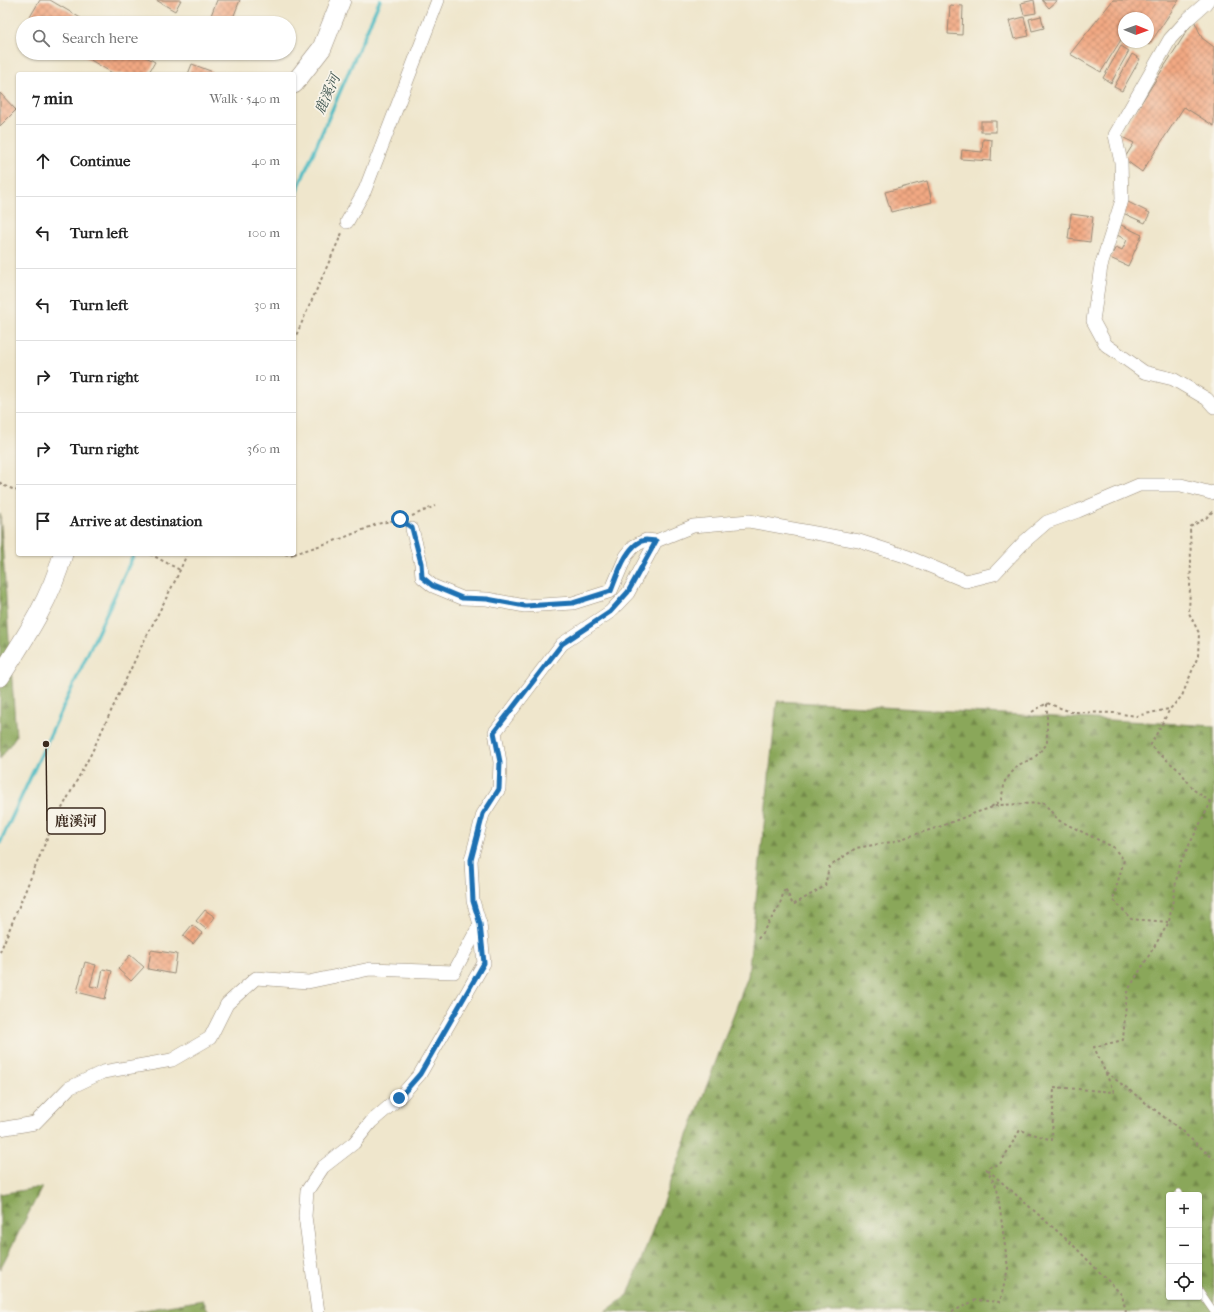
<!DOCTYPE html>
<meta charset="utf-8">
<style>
body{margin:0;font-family:"IM FELL French Canon","Noto Serif SC",serif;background:#f6f6f6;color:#222}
.controls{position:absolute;right:12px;bottom:12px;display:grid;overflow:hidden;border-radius:4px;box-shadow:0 1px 3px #0004}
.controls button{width:36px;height:36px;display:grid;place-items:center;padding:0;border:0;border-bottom:1px solid #e0e0e0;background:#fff;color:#222;font:20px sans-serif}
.compass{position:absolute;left:1118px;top:12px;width:36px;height:36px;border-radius:50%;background:#fff;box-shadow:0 1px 3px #0004;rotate:91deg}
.stop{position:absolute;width:12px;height:12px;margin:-9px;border:3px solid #1f6fb2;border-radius:50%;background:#fff}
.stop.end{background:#1f6fb2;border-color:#fff;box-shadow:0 1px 4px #0008}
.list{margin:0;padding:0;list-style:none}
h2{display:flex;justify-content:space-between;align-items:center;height:52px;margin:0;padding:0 16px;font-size:17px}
h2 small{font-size:13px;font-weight:400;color:#767676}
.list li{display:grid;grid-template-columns:26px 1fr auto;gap:12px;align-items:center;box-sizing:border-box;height:72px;padding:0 16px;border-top:1px solid #e0e0e0}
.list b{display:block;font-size:15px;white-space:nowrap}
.list em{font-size:13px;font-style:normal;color:#767676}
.icon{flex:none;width:22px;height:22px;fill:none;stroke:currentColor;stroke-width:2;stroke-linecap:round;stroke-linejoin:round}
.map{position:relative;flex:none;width:1214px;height:1312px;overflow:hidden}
.search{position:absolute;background:#fff;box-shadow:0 1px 3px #0004;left:16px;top:16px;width:280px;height:44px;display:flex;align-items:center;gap:10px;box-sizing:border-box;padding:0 14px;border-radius:22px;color:#767676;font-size:15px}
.panel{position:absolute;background:#fff;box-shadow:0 1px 3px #0004;left:16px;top:72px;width:280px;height:484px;border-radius:4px}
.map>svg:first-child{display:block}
.forest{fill:url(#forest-firs);stroke:#62683c;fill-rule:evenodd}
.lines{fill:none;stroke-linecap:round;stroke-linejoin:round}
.stream{stroke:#4cbbc3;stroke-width:3.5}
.building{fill:url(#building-cross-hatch)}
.lane-casing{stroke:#958875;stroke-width:8}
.street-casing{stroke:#958875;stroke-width:14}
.secondary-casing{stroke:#958875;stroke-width:20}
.path{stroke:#958875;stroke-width:2;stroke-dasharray:3 3;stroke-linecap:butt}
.lane{stroke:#fff;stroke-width:7}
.street{stroke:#fff;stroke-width:13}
.secondary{stroke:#fff;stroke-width:19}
.route{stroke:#1f6fb2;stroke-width:5}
.labels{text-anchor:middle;stroke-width:3.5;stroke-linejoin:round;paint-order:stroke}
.water-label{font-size:14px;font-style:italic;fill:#405650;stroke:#f7f3e8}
.leader{fill:none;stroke:#3b2a1e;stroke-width:1.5}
.callout-dot{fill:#3b2a1e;stroke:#f7f3e8;stroke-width:1.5}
.callout{fill:#f7f3e8;stroke:#3b2a1e;stroke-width:1.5}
.callout-label{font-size:14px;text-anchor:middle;font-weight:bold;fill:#3b2a1e}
</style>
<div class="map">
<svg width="1214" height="1312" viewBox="0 0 1214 1312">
<defs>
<pattern id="forest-firs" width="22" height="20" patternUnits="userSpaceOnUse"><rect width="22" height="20" fill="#8aa75a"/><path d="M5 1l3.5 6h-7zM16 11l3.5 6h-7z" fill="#72884a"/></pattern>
<pattern id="building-cross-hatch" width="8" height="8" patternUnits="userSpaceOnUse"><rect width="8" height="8" fill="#f2a983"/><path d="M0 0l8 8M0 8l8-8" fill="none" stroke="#c58a6b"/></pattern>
</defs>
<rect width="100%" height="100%" fill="#f7f3e8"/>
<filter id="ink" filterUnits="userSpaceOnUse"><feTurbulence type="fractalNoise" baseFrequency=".025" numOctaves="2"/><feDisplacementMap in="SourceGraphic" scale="8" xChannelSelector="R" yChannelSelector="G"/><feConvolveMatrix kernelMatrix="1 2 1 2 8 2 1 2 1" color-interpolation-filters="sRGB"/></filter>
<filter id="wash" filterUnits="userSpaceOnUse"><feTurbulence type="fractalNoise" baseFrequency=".012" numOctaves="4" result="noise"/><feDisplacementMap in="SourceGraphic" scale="16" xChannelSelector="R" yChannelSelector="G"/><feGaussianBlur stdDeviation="0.9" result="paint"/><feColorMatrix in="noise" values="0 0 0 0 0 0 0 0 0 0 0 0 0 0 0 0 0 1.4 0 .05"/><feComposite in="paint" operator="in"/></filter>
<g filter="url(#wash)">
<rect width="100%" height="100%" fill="#efe6cc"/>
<g class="forest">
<path d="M0,514L16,736L0,759Z"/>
<path d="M777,701L1214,726V1312H605L628,1295L748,976ZM1169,1195H1199V1297H1169Z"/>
<path d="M42,1187L0,1269V1194Z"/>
<path d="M203,1300L209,1312H133Z"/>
</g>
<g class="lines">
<g class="stream">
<path d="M294,197L380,0"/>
<path d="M0,843L134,554"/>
</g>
</g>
<g id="blocks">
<g class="building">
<path d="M40,0H50L89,23H28L27,22Z"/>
<path d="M156,0H181L175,11Z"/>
<path d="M217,0H240L231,23H208Z"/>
<path d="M1034,0L1036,13L1024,15L1021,3Z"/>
<path d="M1042,0H1058L1049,8Z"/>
<path d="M1113,0H1179L1149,45L1145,42H1148V18H1124V35L1101,72L1070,54Z"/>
<path d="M950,5L963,6L962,35L948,34Z"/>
<path d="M1041,16L1044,28L1032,31L1029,19Z"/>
<path d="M1024,17L1029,36L1014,39L1009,21Z"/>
<path d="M1194,20L1202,38L1214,47V126L1184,107L1142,172L1124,159L1134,143L1120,136Z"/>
<path d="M1121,46L1129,51L1111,83L1103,78Z"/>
<path d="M79,53H139L155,62L148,74H114Z"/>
<path d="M1132,54L1140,59L1122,91L1114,87Z"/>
<path d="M192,64L213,72L212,74H188Z"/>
<path d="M0,93L16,110L0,126Z"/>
<rect x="981" y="121" width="15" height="11"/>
<path d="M983,139L992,140L991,161L961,159L962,150L982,152Z"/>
<path d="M927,181L932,202L891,212L885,192Z"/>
<path d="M1128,202L1150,213L1145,223L1123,213Z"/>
<path d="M1071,214L1093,217L1090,242L1068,239Z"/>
<path d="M1121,225L1142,235L1128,266L1110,258L1116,247L1122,250L1127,240L1117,235Z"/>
<path d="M205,910L215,917L206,929L196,921Z"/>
<path d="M192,925L202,933L193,944L183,936Z"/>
<path d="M151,950L177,954L174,974L148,969Z"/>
<path d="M130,955L144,967L131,981L118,969Z"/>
<path d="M85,962L96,965L90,986L99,988L103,969L112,971L105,999L77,992Z"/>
</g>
</g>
</g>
<g filter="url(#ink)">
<use href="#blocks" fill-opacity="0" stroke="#958875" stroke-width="1"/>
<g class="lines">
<defs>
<g id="lane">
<path d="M1179,1193L1180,1195"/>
<path d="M1199,1290L1214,1312"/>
</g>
<g id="street">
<path d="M1208,0L1205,4L1189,18L1170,39L1115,135L1121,162L1122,200L1101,266L1093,321L1106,345L1144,372L1173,379L1207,399L1214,407"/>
<path d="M347,222L365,190L438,0"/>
<path d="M412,529L421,563L422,577L433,586L462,598L487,599L525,606L573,603L611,591L626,556L634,546L646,540L656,541L693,526L749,521L859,541L908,557L966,581L994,574L1025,541L1047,522L1078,511L1139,485H1181L1211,493L1214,492"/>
<path d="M0,1129L35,1123L69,1088L103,1072L172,1060L210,1038L227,1004L256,978L308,982L370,969L454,972L480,924"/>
<path d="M318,1312L305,1216L307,1191L323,1167L354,1143L371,1122L399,1098L420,1074L484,963L480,924L473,901L471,860L483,814L499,789L500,762L495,732L562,644L610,612L628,593L656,541"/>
</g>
<g id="secondary">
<path d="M294,84L322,48L341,0"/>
<path d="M0,677C25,638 51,599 63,554"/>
</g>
</defs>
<use href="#lane" class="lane-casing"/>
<use href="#street" class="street-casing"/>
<use href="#secondary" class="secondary-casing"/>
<g class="path">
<path d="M294,340L342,233"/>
<path d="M0,482L2,485L18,491"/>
<path d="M412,516L435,506"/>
<path d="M150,554L180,570"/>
<path d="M285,554L290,555L294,554"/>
<path d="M294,554L343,538L377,524L400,519L403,522"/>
<path d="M1032,712L1047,703L1071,712L1115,713L1136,716L1169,709"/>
<path d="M1211,802L1194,790L1180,771L1150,746L1170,709L1182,696L1198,656L1199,633L1189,613L1191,562L1190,527L1206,518L1214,510"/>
<path d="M991,807L1001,800L1005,781L1018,765L1034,758L1047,744V703"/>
<path d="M758,939L779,907L785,888L793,905L825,886L829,867L856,848L891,842L939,827L975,813L999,805L1044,803L1058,820L1113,847L1124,860L1113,899L1131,919L1168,922"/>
<path d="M0,952L51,829L91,754L142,645L176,579L187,554"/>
<path d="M1106,1072L1177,1127L1214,1159"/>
<path d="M988,1170L1074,1246L1122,1295L1126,1312"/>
<path d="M952,1312L976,1300L1000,1302L1008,1268L997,1188L986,1168L1000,1164L1020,1130L1052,1140L1054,1087L1114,1092L1094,1047L1123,1040L1127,992L1169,922L1179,865L1211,802L1214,799"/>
</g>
<use href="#lane" class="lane"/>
<use href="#street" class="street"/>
<use href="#secondary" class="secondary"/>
</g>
</g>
<g class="lines" filter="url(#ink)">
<path class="route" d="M399,1098L420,1074L484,963L480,924L473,901L471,860L483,814L499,789L500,762L494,732L562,644L610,612L628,592L656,541C653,541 649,540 646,540C627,542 617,576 611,591L573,603L525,606L487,599L462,598L433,586L422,577L421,563L412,528L400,519"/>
</g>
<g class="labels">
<g class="water-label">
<text transform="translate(327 94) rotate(-66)" y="5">鹿溪河</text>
</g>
</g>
<path class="leader" d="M46 744L47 821"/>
<circle class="callout-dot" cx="46" cy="744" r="4"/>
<rect class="callout" x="47" y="808" width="58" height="26" rx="4"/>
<g class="callout-label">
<text x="76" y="826">鹿溪河</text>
</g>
</svg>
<div class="controls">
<button>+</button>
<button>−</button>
<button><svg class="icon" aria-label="locate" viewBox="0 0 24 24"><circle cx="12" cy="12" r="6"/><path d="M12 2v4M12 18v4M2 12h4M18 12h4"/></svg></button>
</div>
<svg class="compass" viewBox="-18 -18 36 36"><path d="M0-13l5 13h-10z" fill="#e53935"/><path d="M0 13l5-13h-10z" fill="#767676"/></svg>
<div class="stop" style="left:400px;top:519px"></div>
<div class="stop end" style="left:399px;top:1098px"></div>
<div class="search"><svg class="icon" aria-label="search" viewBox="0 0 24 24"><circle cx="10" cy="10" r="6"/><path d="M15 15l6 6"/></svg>Search here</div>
<section class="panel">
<h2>7 min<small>Walk · 540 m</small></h2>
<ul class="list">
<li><svg class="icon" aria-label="ahead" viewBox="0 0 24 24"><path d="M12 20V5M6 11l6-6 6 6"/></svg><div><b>Continue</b></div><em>40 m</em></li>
<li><svg class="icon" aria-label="left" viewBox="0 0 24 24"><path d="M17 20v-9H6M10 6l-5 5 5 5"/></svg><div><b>Turn left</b></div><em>100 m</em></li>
<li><svg class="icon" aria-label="left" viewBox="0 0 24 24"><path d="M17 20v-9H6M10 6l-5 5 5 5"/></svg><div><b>Turn left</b></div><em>30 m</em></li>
<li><svg class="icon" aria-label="right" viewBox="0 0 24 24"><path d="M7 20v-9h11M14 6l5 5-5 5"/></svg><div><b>Turn right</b></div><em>10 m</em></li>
<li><svg class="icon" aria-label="right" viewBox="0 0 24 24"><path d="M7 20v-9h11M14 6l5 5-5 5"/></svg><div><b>Turn right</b></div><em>360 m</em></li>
<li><svg class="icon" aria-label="arrive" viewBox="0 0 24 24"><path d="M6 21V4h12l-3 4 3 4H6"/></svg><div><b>Arrive at destination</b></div></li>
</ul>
</section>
</div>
